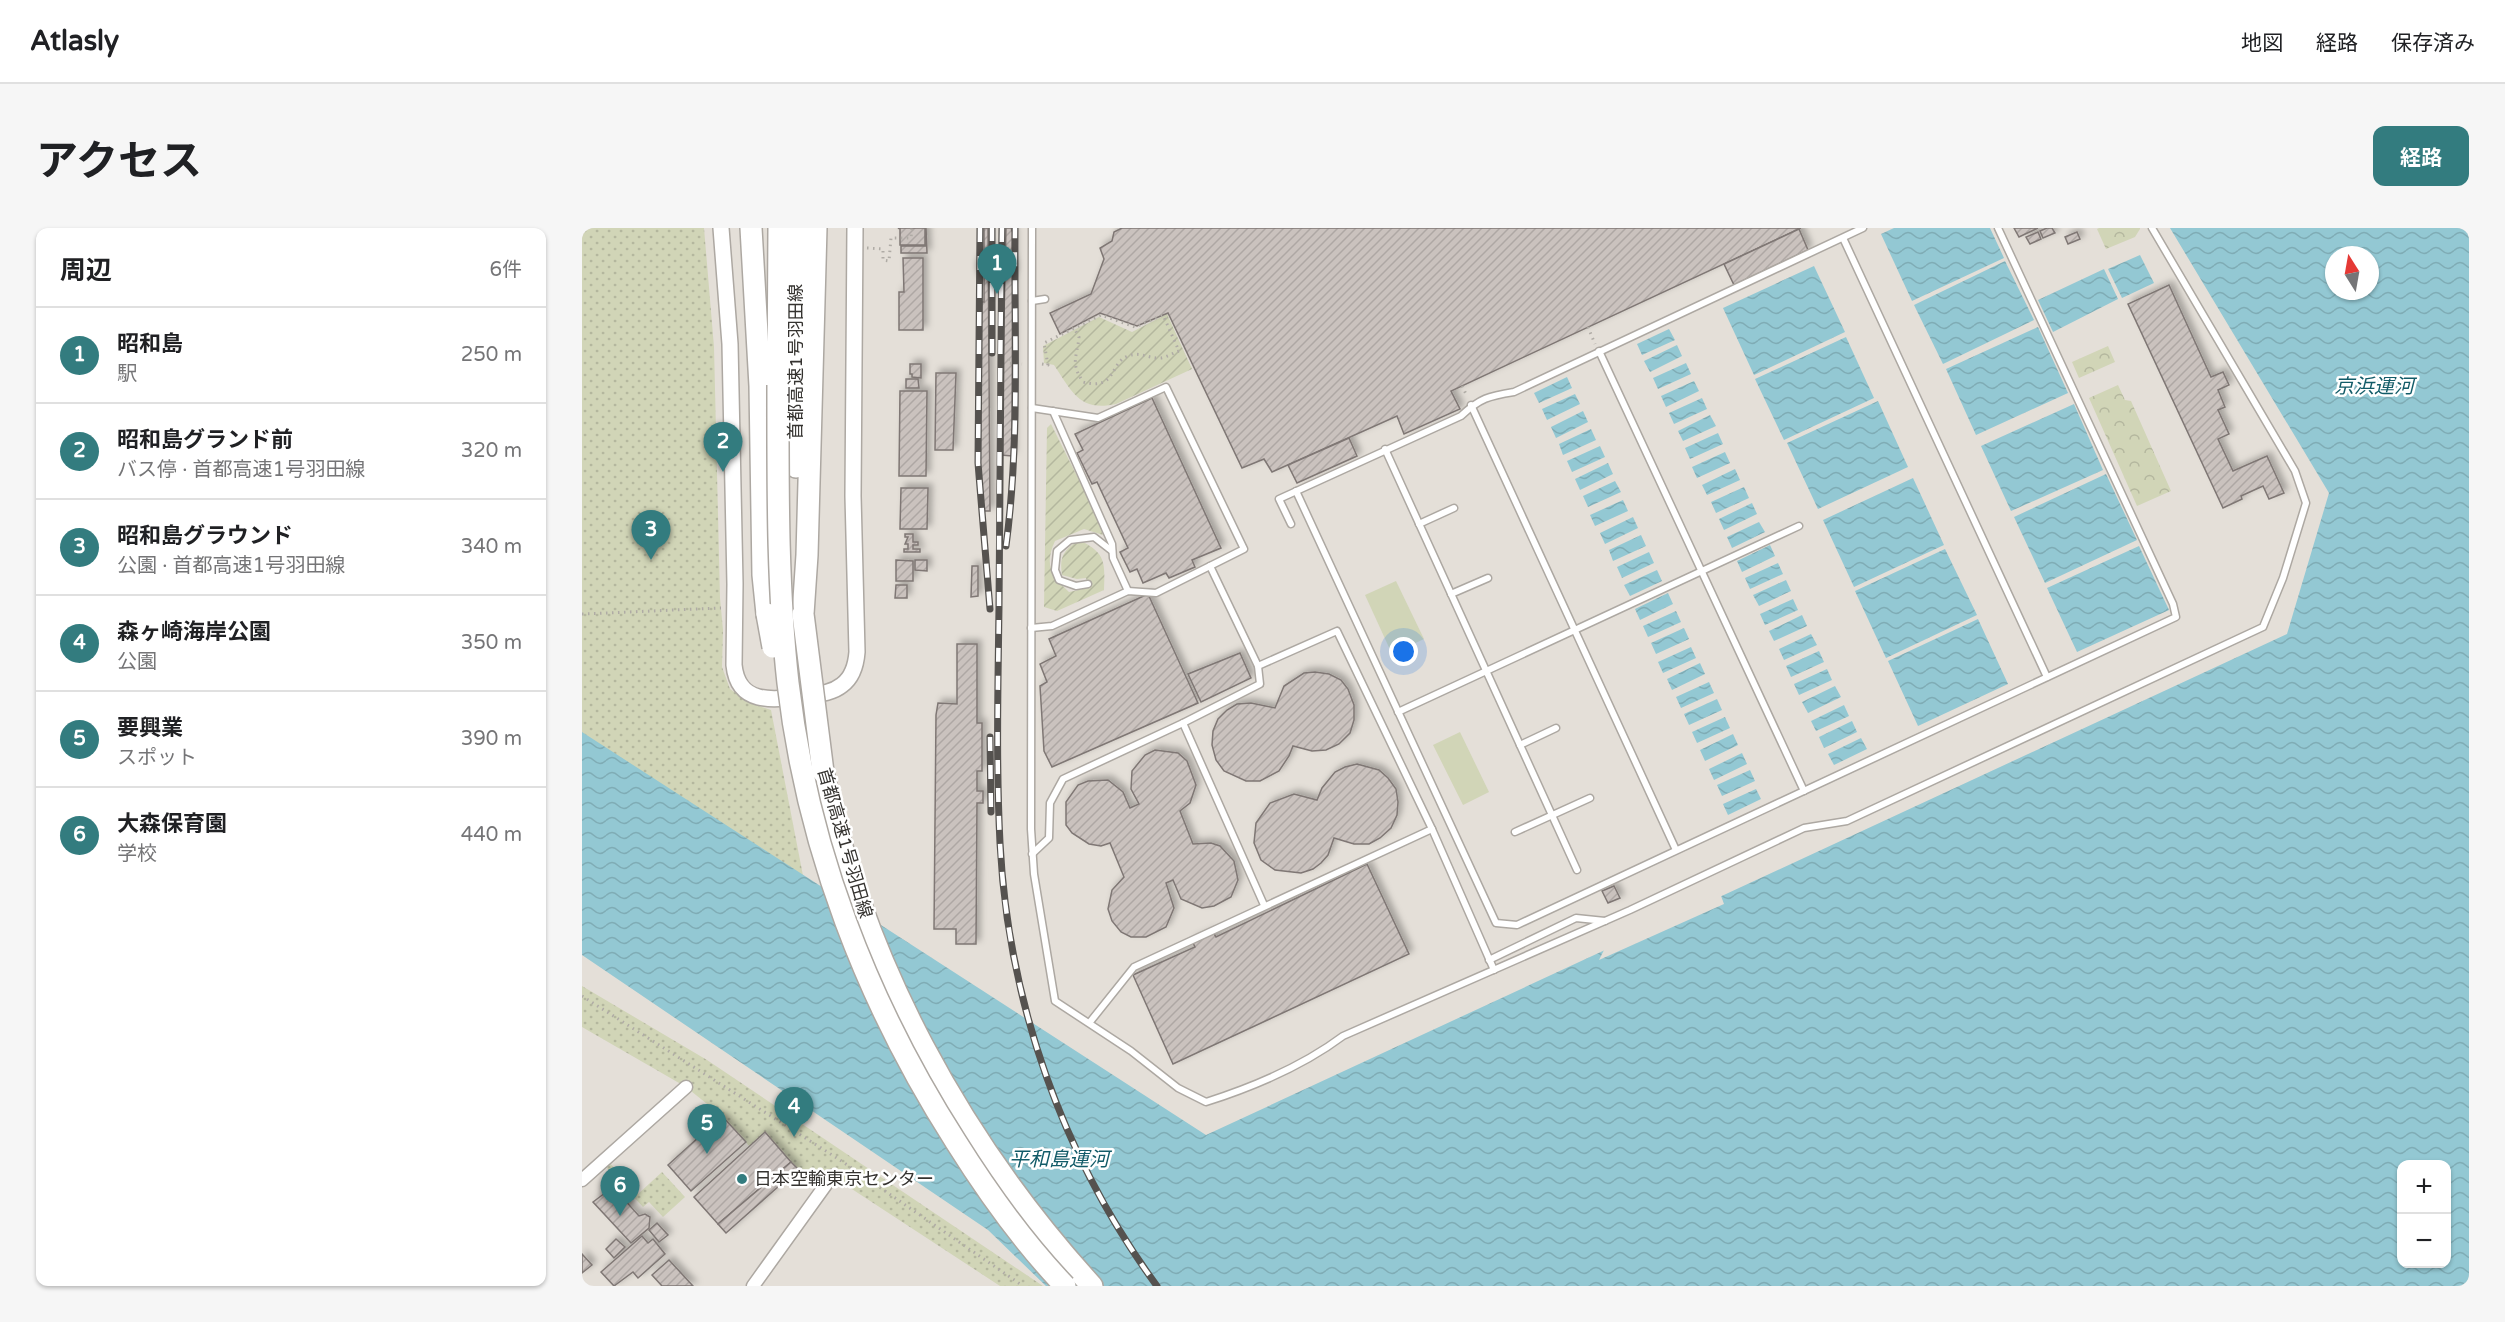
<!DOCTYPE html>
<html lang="ja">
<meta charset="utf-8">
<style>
body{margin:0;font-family:"Varela Round","Noto Sans JP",sans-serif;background:#f6f6f6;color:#202124}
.controls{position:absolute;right:18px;bottom:18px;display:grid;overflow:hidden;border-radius:12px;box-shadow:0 2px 4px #0004}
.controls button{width:54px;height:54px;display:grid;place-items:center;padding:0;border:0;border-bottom:2px solid #e0e0e0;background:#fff;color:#202124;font:30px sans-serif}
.compass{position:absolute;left:1743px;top:18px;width:54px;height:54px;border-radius:50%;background:#fff;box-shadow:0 2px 4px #0004;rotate:349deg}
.you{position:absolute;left:822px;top:424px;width:21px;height:21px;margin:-15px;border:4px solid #fff;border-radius:50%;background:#1a73e8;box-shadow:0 0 0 9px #1a73e833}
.badge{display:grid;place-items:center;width:39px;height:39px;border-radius:50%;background:#337c7f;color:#fff;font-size:20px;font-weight:700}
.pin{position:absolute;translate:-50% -50px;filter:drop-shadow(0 2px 3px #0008)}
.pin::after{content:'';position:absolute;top:32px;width:21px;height:18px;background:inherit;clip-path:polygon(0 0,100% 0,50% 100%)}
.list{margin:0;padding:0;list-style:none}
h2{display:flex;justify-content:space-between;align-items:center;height:78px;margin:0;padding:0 24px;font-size:26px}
h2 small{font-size:20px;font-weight:400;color:#757577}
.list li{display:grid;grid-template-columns:39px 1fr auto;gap:18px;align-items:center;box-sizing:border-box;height:96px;padding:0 24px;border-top:2px solid #e0e0e0}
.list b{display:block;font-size:22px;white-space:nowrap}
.list p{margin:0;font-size:20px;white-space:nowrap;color:#757577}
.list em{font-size:20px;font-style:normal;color:#757577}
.map{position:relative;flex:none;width:1887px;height:1058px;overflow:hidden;border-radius:12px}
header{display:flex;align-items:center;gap:36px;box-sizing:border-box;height:84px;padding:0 30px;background:#fff;border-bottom:2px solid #e0e0e0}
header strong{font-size:28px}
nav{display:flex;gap:33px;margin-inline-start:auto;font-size:21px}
.intro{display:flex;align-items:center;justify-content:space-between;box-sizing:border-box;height:144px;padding:0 36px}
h1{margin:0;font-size:42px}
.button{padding:15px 27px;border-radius:12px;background:#337c7f;color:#fff;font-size:21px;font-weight:700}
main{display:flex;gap:36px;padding:0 36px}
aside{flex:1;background:#fff;border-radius:12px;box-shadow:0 2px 4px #0004}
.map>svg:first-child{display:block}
.grass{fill:#d1d5b7}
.forest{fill:url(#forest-crowns)}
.park{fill:url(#park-dots)}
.garden{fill:url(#garden-furrows)}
.water{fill:url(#water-waves);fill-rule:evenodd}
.pier{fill:#e4dfd8}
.building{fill:url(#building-hatch);stroke:#7f7774;stroke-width:1.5;filter:url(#shadow)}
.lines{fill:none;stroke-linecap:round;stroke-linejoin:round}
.service-casing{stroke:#ada8a2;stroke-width:9}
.minor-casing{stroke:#ada8a2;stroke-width:15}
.tertiary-casing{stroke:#ada8a2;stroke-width:18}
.motorway-casing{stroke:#ada8a2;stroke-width:24}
.path{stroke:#afaba5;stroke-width:3;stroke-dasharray:1.5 4.5;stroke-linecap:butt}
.service{stroke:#fff;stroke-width:6}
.minor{stroke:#fff;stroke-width:12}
.tertiary{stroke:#fff;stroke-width:15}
.motorway{stroke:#fff;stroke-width:21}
.rail-casing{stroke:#55524f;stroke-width:7}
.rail{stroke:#fff;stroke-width:4.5;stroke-dasharray:14;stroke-linecap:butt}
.motorway-bridge-casing{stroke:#ada8a2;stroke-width:24;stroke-linecap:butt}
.motorway-bridge{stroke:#fff;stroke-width:21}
.poi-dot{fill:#337c7f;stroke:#fff;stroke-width:2}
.labels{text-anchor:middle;stroke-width:5;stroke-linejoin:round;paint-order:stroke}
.street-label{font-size:18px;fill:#353330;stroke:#fff}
.poi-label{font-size:18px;fill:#353330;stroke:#fff;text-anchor:start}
.water-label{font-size:20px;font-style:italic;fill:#125b68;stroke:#fff}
</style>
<header>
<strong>Atlasly</strong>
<nav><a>地図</a><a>経路</a><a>保存済み</a></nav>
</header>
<div class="intro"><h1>アクセス</h1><a class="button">経路</a></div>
<main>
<aside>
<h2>周辺<small>6件</small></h2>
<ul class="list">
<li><span class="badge">1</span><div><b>昭和島</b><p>駅</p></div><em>250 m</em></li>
<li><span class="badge">2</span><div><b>昭和島グランド前</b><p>バス停 · 首都高速1号羽田線</p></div><em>320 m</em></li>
<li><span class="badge">3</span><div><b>昭和島グラウンド</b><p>公園 · 首都高速1号羽田線</p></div><em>340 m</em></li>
<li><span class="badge">4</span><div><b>森ヶ崎海岸公園</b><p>公園</p></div><em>350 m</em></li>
<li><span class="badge">5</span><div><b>要興業</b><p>スポット</p></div><em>390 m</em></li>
<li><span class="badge">6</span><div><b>大森保育園</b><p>学校</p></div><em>440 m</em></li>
</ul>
</aside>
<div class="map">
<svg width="1887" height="1058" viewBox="0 0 1887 1058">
<defs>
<pattern id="forest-crowns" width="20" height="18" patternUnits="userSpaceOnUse" patternTransform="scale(1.5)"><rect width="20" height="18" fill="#d1d5b7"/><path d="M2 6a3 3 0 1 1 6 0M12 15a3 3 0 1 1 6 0" fill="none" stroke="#b4b79e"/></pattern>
<pattern id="park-dots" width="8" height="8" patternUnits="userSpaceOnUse" patternTransform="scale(1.5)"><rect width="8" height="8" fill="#d1d5b7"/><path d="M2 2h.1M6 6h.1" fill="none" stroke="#b4b79e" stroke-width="1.8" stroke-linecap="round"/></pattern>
<pattern id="garden-furrows" width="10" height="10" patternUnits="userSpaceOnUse" patternTransform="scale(1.5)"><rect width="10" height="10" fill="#d1d5b7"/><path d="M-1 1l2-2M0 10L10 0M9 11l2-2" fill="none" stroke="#b4b79e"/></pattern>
<pattern id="water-waves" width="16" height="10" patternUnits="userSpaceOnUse" patternTransform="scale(1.5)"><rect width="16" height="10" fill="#93c8d3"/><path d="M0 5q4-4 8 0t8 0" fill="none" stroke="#7facb5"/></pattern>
<pattern id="building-hatch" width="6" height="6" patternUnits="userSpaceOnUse" patternTransform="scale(1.5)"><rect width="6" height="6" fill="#cac2be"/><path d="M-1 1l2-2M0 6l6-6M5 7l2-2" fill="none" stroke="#aea7a4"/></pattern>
<filter id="shadow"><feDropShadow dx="4" dy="-4" stdDeviation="3" flood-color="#0004"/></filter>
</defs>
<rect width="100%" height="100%" fill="#e4dfd8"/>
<g class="grass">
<path d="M814,353L842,411L810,426L783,367Z"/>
<path d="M878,504L907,564L881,577L851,517Z"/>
</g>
<g class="forest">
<path d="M1517,0H1558V1L1553,9L1524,21L1515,1Z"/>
<path d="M1526,118L1533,134L1497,150L1490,134Z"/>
<path d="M1536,157L1543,172L1549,173L1589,263L1555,278L1507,170Z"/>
</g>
<g class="park">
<path d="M0,0H122L132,119L138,370L141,402L140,439L148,461L168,475L189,482L223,658L0,506Z"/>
<path d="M0,758L125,832L461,1058H418L250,948L216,941L183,904L168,919L140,888L104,859L0,799Z"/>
<path d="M27,934L56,966L80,944L103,969L81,989L67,974L61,979L23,938Z"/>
</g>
<g class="garden">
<path d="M585,86L610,141L534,176C498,184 490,164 472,137L462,135L461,118L517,89L550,104Z"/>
<path d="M469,196L519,296L521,307L502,301L473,313C462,337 469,347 487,364L506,360L504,350L495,351L480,347C477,328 482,322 497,312C524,325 523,334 522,362L475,383L462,379L465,200Z"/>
</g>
<g class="water">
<path d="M1312,0H1408L1422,30L1330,73L1299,6Z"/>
<path d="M1588,0H1887V1058H464L406,1002L0,727V504L624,907L1705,406L1747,265ZM1752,27H1788V63H1752ZM1820,936H1864V1036H1820Z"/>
<path d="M1558,27L1572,55L1540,70L1526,41Z"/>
<path d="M1423,33L1452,92L1361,136L1332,77Z"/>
<path d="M1232,38L1263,104L1172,147L1141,80Z"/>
<path d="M1522,41L1536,71L1471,104L1456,72Z"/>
<path d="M1456,99L1486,165L1394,207L1364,141Z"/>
<path d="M1087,101L1093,112L1060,127L1055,116Z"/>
<path d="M1264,109L1292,170L1202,212L1173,151Z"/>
<path d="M1095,117L1100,128L1068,144L1062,133Z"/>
<path d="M1104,135L1109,146L1076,161L1071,150Z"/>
<path d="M985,149L990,160L957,175L952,165Z"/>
<path d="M1112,153L1117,163L1084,179L1079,168Z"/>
<path d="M993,166L998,176L965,192L960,181Z"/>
<path d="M1120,170L1125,181L1092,196L1087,185Z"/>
<path d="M1296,173L1326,239L1236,281L1205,215Z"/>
<path d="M1492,176L1521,242L1429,283L1399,218Z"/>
<path d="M1001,183L1006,194L974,210L969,199Z"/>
<path d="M1128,187L1134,198L1101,213L1096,203Z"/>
<path d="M1009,201L1014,212L981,227L977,216Z"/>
<path d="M1136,205L1141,216L1108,231L1103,220Z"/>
<path d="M1018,218L1023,229L990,244L985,233Z"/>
<path d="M1143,224L1148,235L1115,250L1110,239Z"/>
<path d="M1026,235L1031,246L998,262L993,251Z"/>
<path d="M1153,241L1158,252L1125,267L1120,257Z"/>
<path d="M1524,246L1555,312L1463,355L1432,289Z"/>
<path d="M1331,250L1362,317L1272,359L1241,292Z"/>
<path d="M1033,253L1039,264L1006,279L1001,268Z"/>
<path d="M1162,259L1167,270L1134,285L1129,274Z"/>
<path d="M1041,272L1046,283L1013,298L1008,287Z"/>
<path d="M1170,275L1175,286L1142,302L1137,291Z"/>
<path d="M1051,289L1056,300L1023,316L1018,305Z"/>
<path d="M1177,294L1183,304L1150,320L1145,309Z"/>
<path d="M1059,307L1064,318L1031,333L1027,322Z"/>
<path d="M1188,317L1193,328L1160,344L1155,333Z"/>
<path d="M1557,318L1587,382L1495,424L1465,360Z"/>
<path d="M1363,321L1395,387L1304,430L1273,363Z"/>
<path d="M1067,324L1072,335L1040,350L1035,339Z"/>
<path d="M1196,335L1201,346L1168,361L1163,350Z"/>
<path d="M1075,342L1080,353L1048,368L1042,357Z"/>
<path d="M1204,352L1209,363L1177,378L1171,367Z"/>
<path d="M1086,365L1091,376L1058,392L1053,381Z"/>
<path d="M1211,371L1216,382L1183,397L1178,386Z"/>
<path d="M1094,383L1099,394L1066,409L1061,398Z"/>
<path d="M1220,387L1225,398L1192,413L1187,403Z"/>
<path d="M1396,391L1426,456L1336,498L1306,433Z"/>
<path d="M1102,400L1107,411L1074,426L1069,415Z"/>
<path d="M1229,406L1235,417L1202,432L1197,421Z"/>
<path d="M1109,419L1114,430L1081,445L1076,434Z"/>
<path d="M1237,423L1242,434L1209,449L1204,438Z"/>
<path d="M1118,435L1123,446L1090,462L1085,451Z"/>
<path d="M1245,441L1250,452L1217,467L1212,456Z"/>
<path d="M1127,454L1132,465L1099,480L1094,469Z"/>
<path d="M1253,458L1259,469L1226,485L1220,474Z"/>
<path d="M1135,471L1140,482L1107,497L1102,486Z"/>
<path d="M1262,477L1267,488L1234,503L1229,493Z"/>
<path d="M1143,489L1148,500L1115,515L1110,504Z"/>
<path d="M1270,493L1275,504L1242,520L1237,509Z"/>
<path d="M1151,506L1156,517L1123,533L1118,522Z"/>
<path d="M1279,510L1285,521L1252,537L1246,526Z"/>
<path d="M1160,525L1165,536L1132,552L1127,541Z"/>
<path d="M1168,542L1173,553L1140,568L1135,557Z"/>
<path d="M1174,561L1179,571L1146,587L1141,576Z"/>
</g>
<path class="pier" d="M1138,665L1142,676L1017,732L1024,718Z"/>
<g class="building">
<path d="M316,0H343V17H318V1Z"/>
<path d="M344,0L345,25H319V18H344Z"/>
<path d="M402,0H406L408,283H402L398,239L399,74H402Z"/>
<path d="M424,0H429L431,5L430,228L419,227Z"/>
<path d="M540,0H1219L869,163L878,181L822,206L815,188L690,244L682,231L660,240L586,85L555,98L518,85L478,106L468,85L509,66L522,31L518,20L530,13L532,4Z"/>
<path d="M1432,0H1456L1437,9Z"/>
<path d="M1465,0H1470L1473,5L1461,10L1458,3Z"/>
<path d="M1217,1L1226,22L1152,57L1142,36Z"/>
<path d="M1456,4L1459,11L1448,16L1444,9Z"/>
<path d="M1495,4L1498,11L1486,16L1483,9Z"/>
<path d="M321,30H341V102H317V64H322Z"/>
<path d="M1587,57L1629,149L1641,144L1647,157L1636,162L1643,179L1636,182L1647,206L1636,211L1651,243L1685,228L1702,265L1687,271L1681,258L1659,268L1660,271L1641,280L1546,76Z"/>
<path d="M328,136H339V150L330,149V146H328Z"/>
<path d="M354,145H374L371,222H353Z"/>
<path d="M324,151H336L337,160H324Z"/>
<path d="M318,163H345L344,248H317Z"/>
<path d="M570,170L639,320L610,332L613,339L587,350L584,345L561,355L555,341L548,344L538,324L546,320L515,254L510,256L495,225L501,222L493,206Z"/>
<path d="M767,210L775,228L715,255L706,237Z"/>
<path d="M319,260H346L345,301H318Z"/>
<path d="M323,306H331V314H336V317H331V321H338V324H322V321H326V316H323L326,309H323Z"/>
<path d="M314,332L331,333V353H314Z"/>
<path d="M333,332H345V343L333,342Z"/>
<path d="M390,338H396V368L389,369Z"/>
<path d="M314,357H325V370H313Z"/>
<path d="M566,366L616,475L470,539L462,523L458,458L465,454L458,436L474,428L467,411Z"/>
<path d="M375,416H395V495H400V543H395V563H401V575H395L394,716H374V701H352L354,487L356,475L375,476Z"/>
<path d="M658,425L669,450L619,474L606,446Z"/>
<path d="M733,444L747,446L759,452L766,461L772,477V492L768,505L757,516L744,522L730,523L711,518L707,528L697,543L678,553H664L642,543L634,532L630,517L631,503L636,491L645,482L655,476L669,475L693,480L702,458L722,445Z"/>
<path d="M573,522L596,525L605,533L614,557L608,575L598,583L611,616L629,615L638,618L652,633L656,652L649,669L632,678L620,680L599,671L591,652L584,655L592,680L584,699L564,709H549L539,704L530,693L526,681L530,662L542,649L528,615L519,618L507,616L490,605L484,597V574L496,557L506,553L526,552L541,564L548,580L557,576L549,561L550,543L563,527Z"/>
<path d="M775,536L797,542L806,550L814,561L816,574L815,587L809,600L798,610L787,616H772L752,610L746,627L739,635L731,641L719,645L693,642L679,632L672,615L674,595L688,575L712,566L735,572L740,560L753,544L763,539Z"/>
<path d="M785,636L827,726L591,836L551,747L613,719L610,713L631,704L634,709Z"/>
<path d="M1032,658L1038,670L1026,675L1020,663Z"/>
<path d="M140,888L164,914L109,963L86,937Z"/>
<path d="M183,904L209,934L136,996L112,969Z"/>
<path d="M209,934L216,941L144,1005L136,996Z"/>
<path d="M31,959L57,988L63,986L68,989L67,1000L49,1015L11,974Z"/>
<path d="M75,995L86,1007L77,1014L67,1002Z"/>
<path d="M60,1008L66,1015L71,1011L83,1026L56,1050L51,1044L32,1058L19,1044Z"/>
<path d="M34,1011L43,1019L32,1030L24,1021Z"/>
<path d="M0,1026L10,1037L0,1045Z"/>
<path d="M87,1032L111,1058H80L70,1047Z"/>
</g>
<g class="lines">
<defs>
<g id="service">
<path d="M450,0L449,601L452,646L473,773L549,823L596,860L624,874C671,859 721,838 761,808L1048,682L1222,600L1265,593L1681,399L1701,350L1724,275L1713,243L1570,0"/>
<path d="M1261,10L1465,449"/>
<path d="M450,73L463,71"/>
<path d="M1017,123L1222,563"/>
<path d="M889,177L1094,622"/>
<path d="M471,183L530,316L531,330L546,363"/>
<path d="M803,221L995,642"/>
<path d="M714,263L914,695L935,697L1594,389L1591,376L1416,0"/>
<path d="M709,296L697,271L879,188C898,170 907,168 932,164L1281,0"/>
<path d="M837,296L872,280"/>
<path d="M628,338L676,438L678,456L601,495L682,677"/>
<path d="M506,356L494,358L477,352L473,342L475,323L488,312L512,309L530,323"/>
<path d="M869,366L906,350"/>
<path d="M449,400L470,398L546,363L574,365L662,321L584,159L516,190L450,180"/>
<path d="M676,438L755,403L850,601L912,742"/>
<path d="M816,484L1217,298"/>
<path d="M938,517L974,500"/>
<path d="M933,604L1008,570"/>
<path d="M450,626L467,610L468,575L481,551L601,495"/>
<path d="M907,732L994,690L1023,693"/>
<path d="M508,794L552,739L850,601"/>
</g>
<g id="minor">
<path d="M0,952L104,859"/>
<path d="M171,1058L250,948"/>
</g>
<path id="tertiary" d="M139,0L148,116L153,356L152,437C156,477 191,472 221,468C234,466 249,466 260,457C271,449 274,437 275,424L271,268L273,0"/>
<g id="motorway">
<path d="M169,0L178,158L181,347L185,386"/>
<path d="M196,157L197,0"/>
<path d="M214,239L213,158L215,0"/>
<path d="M221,386L225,327L234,0"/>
<path d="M241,544C282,736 378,913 510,1058"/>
</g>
</defs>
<use href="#service" class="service-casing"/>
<use href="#minor" class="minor-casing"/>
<use href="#tertiary" class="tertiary-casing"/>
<use href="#motorway" class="motorway-casing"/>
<g class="path">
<path d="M285,20L301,21V32L307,33L309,10H329L330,0"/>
<path d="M1006,99L1013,116"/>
<path d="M427,131L426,135L440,136"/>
<path d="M460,136L466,137L462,115L519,87L553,99L581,87L597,123C591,125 585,129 579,130C567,131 558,123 546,128C527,135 535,163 501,154C488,134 495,130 497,109L492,100"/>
<path d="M880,158L885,168"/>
<path d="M0,386L139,380"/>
<path d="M0,768L258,932L441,1058"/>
</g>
<use href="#service" class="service"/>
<use href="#minor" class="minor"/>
<use href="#tertiary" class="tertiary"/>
<use href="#motorway" class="motorway"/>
<defs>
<g id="rail">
<path d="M398,0L396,235L408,381"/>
<path d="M420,0C418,126 417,252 417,379C416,457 414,536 418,615C426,774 481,930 575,1058"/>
<path d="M410,125V0"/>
<path d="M424,318C438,213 432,105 433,0"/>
<path d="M408,509L409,584"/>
</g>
</defs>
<use href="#rail" class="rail-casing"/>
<use href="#rail" class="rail"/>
<defs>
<g id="motorway-bridge">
<path d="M196,157C196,256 195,356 206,455C225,619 285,775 374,914C406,965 441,1014 483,1058"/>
<path d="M185,386L191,419"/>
<path d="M221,386L241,544"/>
</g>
</defs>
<use href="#motorway-bridge" class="motorway-bridge-casing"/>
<use href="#motorway-bridge" class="motorway-bridge"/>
</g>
<circle class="poi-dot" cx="160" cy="951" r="6"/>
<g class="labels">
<g class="street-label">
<text transform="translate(214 134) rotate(-90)" y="6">首都高速1号羽田線</text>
<text transform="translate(263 615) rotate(74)" y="6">首都高速1号羽田線</text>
</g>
<g class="poi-label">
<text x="172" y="957">日本空輸東京センター</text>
</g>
<g class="water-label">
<text x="1792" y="165">京浜運河</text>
<text x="477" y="938">平和島運河</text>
</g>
</g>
</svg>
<div class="controls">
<button>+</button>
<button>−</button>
</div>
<svg class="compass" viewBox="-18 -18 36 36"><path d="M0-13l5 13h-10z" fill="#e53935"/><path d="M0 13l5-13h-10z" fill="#757577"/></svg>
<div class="you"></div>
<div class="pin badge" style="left:415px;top:66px">1</div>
<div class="pin badge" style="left:141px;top:244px">2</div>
<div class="pin badge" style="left:69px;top:332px">3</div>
<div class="pin badge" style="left:212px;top:909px">4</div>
<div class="pin badge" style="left:125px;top:926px">5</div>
<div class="pin badge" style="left:38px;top:988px">6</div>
</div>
</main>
